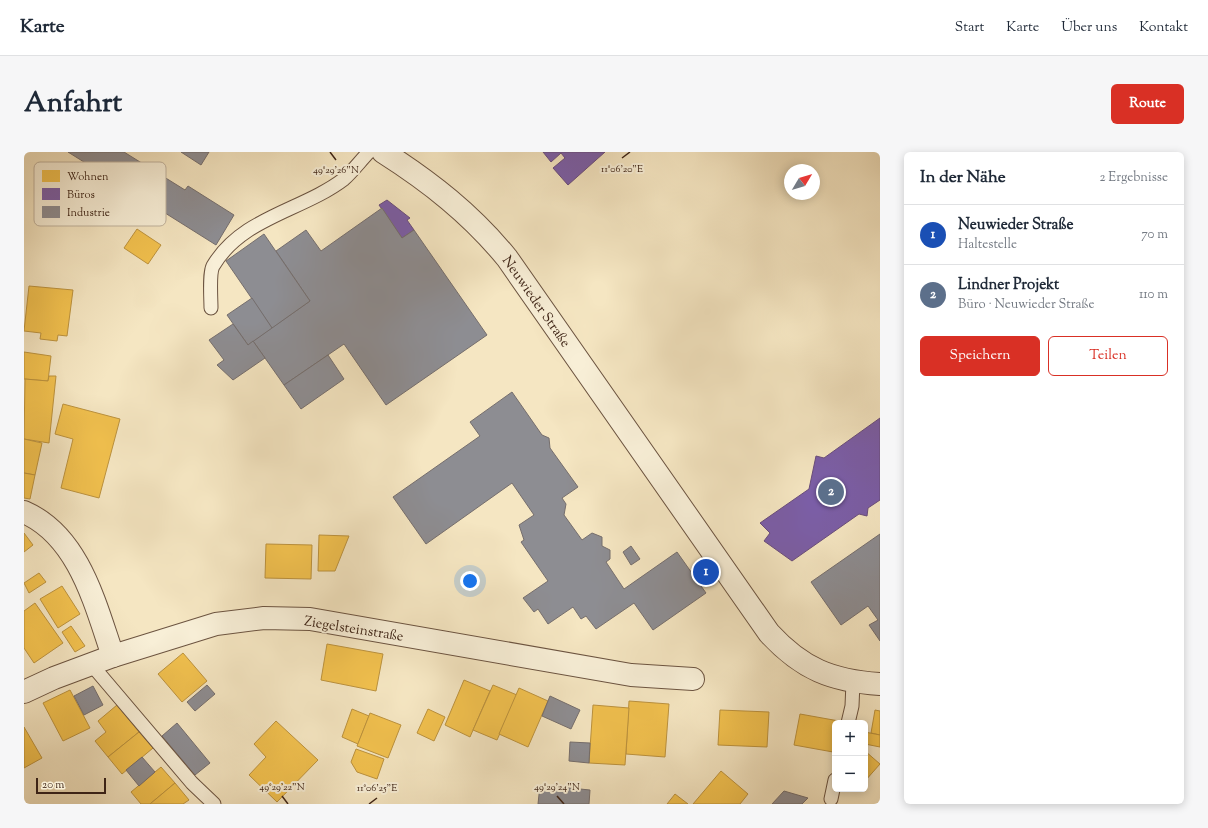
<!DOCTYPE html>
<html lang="de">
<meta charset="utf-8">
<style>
body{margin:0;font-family:"Sorts Mill Goudy",serif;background:#f6f6f7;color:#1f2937}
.controls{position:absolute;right:12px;bottom:12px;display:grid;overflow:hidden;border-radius:6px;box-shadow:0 2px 10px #0003}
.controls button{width:36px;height:36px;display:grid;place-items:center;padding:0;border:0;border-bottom:1px solid #e0e1e3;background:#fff;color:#1f2937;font:20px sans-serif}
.compass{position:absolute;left:760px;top:12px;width:36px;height:36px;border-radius:50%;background:#fff;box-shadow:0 2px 10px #0003;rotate:52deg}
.scale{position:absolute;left:12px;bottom:10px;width:70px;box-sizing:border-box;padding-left:4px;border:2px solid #3e2416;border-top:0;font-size:11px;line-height:14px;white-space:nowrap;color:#3e2416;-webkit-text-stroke:3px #f8efd7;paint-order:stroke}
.you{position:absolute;left:446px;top:429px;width:14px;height:14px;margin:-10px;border:3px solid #fff;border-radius:50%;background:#1a73e8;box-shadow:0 0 0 6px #1a73e833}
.badge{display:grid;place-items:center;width:26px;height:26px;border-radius:50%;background:#d93025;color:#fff;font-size:13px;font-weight:700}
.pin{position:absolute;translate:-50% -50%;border:2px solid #fff;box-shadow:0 1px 4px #0006}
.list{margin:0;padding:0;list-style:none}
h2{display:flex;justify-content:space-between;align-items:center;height:52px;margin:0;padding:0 16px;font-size:17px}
h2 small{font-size:13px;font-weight:400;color:#747a83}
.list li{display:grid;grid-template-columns:26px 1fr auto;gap:12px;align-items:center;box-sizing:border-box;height:60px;padding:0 16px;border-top:1px solid #e0e1e3}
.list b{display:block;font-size:15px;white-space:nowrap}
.list p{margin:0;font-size:13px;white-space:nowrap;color:#747a83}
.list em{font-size:13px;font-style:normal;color:#747a83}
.actions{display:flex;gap:8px;padding:12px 16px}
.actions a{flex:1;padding:9px 0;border:1px solid #d93025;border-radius:6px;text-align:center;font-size:14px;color:#d93025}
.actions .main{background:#d93025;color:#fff}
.map{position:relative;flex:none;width:856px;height:652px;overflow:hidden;border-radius:6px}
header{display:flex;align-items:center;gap:24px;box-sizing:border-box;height:56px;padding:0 20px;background:#fff;border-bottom:1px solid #e0e1e3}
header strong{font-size:19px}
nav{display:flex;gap:22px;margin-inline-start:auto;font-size:14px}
.intro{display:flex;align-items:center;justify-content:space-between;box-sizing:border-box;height:96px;padding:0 24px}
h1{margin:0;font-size:28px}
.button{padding:10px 18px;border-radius:6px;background:#d93025;color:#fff;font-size:14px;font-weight:700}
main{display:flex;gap:24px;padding:0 24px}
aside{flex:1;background:#fff;border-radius:6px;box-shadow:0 2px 10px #0003}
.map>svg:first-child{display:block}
.homes{fill:#f2c14e;stroke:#bc923d}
.offices{fill:#7b5ea7;stroke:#694d7c}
.industry{fill:#8d8d92;stroke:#756e6d}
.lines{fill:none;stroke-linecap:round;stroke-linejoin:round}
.service-casing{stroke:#6c5441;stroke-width:15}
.minor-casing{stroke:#6c5441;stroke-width:24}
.tertiary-casing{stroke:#6c5441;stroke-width:24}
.service{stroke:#f8efd7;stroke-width:13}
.minor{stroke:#f8efd7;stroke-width:22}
.tertiary{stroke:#f8efd7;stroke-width:22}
.ticks{fill:none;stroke:#3e2416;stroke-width:1.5}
.labels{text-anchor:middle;stroke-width:4;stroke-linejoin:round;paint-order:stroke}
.street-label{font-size:14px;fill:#3e2416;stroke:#f8efd7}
.key{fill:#f8efd7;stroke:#c0b29d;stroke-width:1}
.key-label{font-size:11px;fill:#3e2416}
.ticks-label{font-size:10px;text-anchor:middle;fill:#3e2416;stroke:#f8efd7;stroke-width:4;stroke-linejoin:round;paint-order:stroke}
</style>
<header>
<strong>Karte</strong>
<nav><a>Start</a><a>Karte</a><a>Über uns</a><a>Kontakt</a></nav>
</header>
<div class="intro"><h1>Anfahrt</h1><a class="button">Route</a></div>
<main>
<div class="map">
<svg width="856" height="652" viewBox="0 0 856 652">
<rect width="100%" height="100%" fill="#f5e6c2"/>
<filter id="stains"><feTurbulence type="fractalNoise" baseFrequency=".005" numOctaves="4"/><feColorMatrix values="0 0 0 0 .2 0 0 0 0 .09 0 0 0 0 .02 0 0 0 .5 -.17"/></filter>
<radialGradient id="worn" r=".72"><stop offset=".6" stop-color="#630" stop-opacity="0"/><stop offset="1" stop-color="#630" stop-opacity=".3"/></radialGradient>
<g class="homes">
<path d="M113,77L137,93L124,112L100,96Z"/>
<path d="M5,134L49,138L43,184L34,183L33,189L16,187L17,181L0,179Z"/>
<path d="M0,200L27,204L24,229L0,227Z"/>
<path d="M25,224H32L25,291L0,287L1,227L24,229Z"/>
<path d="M39,252L96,267L75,346L37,336L49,287L31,282Z"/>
<path d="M0,287L18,291L11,323L0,321Z"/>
<path d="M0,321L11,323L6,347L0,346Z"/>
<path d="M0,381L9,393L0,400Z"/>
<path d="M295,383L325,384L311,419H294Z"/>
<path d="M242,392L288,393L287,427L241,426Z"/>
<path d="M15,421L22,430L5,441L0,431Z"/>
<path d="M38,434L56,462L34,476L16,447Z"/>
<path d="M11,451L39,491L10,511L0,496V459Z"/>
<path d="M47,474L61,494L51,500L38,480Z"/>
<path d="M303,492L359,502L352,539L297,528Z"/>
<path d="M159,501L183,529L158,550L134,522Z"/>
<path d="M440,528L466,539L446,585L421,573Z"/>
<path d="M469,533L493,543L473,588L449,578Z"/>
<path d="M495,536L524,549L504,595L475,582Z"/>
<path d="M46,538L66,576L39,589L19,551Z"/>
<path d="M605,549L645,552L641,605L602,602Z"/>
<path d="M93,553L115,580L84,605L71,589L82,580L74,569Z"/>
<path d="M569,553L605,556L601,613L565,611Z"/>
<path d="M328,557L345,564L334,592L318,585Z"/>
<path d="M404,557L421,565L410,589L393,581Z"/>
<path d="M696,558L745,560L743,595L694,593Z"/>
<path d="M851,558L856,559V583L847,581Z"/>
<path d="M346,561L377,573L364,606L333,594Z"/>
<path d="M776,562L815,569L814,571H811L809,600L770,593Z"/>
<path d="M252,569L294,608L253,650L225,623L242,605L230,592Z"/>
<path d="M0,575L18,606L0,616Z"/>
<path d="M115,580L129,596L98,622L84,605Z"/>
<path d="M841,580L856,583V595L841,592Z"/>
<path d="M332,597L360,607L353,627L333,620L327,610Z"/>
<path d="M841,599L856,612L841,629Z"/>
<path d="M137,615L151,631L126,652H117L107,640Z"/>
<path d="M697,619L724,642L716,652H669Z"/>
<path d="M151,631L165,648L159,652H126Z"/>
<path d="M651,642L664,652H643Z"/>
</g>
<g class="offices">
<path d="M519,0H581L544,33L529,16L541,6L537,1L527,10Z"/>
<path d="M363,48L386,66L383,68L390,78L378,86L355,53Z"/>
<path d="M856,266V348L844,356L843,364L835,362L768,409L740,389L746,381L736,371L785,337L792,304L800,306Z"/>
</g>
<g class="industry">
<path d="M44,0H100L161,38L164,34L210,63L192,93Z"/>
<path d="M157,0H185L177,13Z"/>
<path d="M358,56L378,86L390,78L463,183L362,253L320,192L260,233L229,189L286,149L252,99L282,78L297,99Z"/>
<path d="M240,82L286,149L248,176L202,109Z"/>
<path d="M228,146L248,176L224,193L203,163Z"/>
<path d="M209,172L224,193L229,189L241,206L209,228L193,213L200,208L185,188Z"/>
<path d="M304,203L320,227L277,257L260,233Z"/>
<path d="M488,240L518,283L525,286L526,296L554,335L538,346L542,352L540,363L558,388L568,381L578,385V394L586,398V407L582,410L600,437L653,400L682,441L629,478L610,451L572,477L562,464L557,467L549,455L524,472L514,457L510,460L499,446L524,429L497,390L500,388L495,373L510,363L488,331L402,392L369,345L456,284L446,270Z"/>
<path d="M856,382V489L845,473L854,468L844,454L817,473L787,430Z"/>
<path d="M607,394L616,407L607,413L599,400Z"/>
<path d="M183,533L191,542L171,559L163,550Z"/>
<path d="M69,534L79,553L60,563L50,544Z"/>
<path d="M526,544L556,558L547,577L518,564Z"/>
<path d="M153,571L186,611L171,623L138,584Z"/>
<path d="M546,590L566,591L565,611L545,609Z"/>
<path d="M118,605L131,620L115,634L102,618Z"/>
<path d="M516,633L566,638L565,652H514Z"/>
<path d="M760,639L784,646L778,652H748Z"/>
</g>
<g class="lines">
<defs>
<g id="service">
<path d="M187,156C187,147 185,121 189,114C218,65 278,59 320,27C329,19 337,8 345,0"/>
<path d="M67,512L168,631L190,652"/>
<path d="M824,571L828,554L829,530"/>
<path d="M807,647L811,628"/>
</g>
<g id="minor">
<path d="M0,360C55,384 71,452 89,504"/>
<path d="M0,540L30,526L89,504L192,472L240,466L286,467L607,523L669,527"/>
</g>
<path id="tertiary" d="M359,0C406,30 447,62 483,106L745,481C778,517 808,529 856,532"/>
</defs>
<use href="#service" class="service-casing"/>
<use href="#minor" class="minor-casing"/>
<use href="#tertiary" class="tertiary-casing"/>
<use href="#service" class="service"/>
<use href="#minor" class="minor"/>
<use href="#tertiary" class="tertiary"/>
</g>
<path class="ticks" d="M306,0L312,8M598,6L606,0M258,644L264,652M533,644L540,652M345,652L353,646"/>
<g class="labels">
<g class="street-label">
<text transform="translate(513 149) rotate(55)" y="5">Neuwieder Straße</text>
<text transform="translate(330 476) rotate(9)" y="5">Ziegelsteinstraße</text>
</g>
</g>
<rect x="10" y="10" width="132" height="64" rx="6" class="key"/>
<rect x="18" y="18" width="18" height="12" fill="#f2c14e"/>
<rect x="18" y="36" width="18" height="12" fill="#7b5ea7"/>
<rect x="18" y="54" width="18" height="12" fill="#8d8d92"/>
<g class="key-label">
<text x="43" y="28">Wohnen</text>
<text x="43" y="46">Büros</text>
<text x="43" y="64">Industrie</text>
</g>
<g class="ticks-label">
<text x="598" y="20">11°06'20"E</text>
<text x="312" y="21">49°29'26"N</text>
<text x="258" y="638">49°29'22"N</text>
<text x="533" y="638">49°29'24"N</text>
<text x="353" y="639">11°06'25"E</text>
</g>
<rect width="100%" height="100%" filter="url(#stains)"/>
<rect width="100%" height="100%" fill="url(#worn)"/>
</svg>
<div class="controls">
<button>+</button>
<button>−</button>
</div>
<svg class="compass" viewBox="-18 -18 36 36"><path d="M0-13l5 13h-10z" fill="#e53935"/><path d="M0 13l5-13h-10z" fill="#747a83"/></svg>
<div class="scale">20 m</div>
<div class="you"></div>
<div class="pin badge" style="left:682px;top:420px;background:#1a4fb4">1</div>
<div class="pin badge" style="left:807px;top:340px;background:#5c6f8a">2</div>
</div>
<aside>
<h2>In der Nähe<small>2 Ergebnisse</small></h2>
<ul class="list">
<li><span class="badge" style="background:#1a4fb4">1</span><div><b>Neuwieder Straße</b><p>Haltestelle</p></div><em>70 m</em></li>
<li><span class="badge" style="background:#5c6f8a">2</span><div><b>Lindner Projekt</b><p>Büro · Neuwieder Straße</p></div><em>110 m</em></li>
</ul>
<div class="actions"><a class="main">Speichern</a><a>Teilen</a></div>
</aside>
</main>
